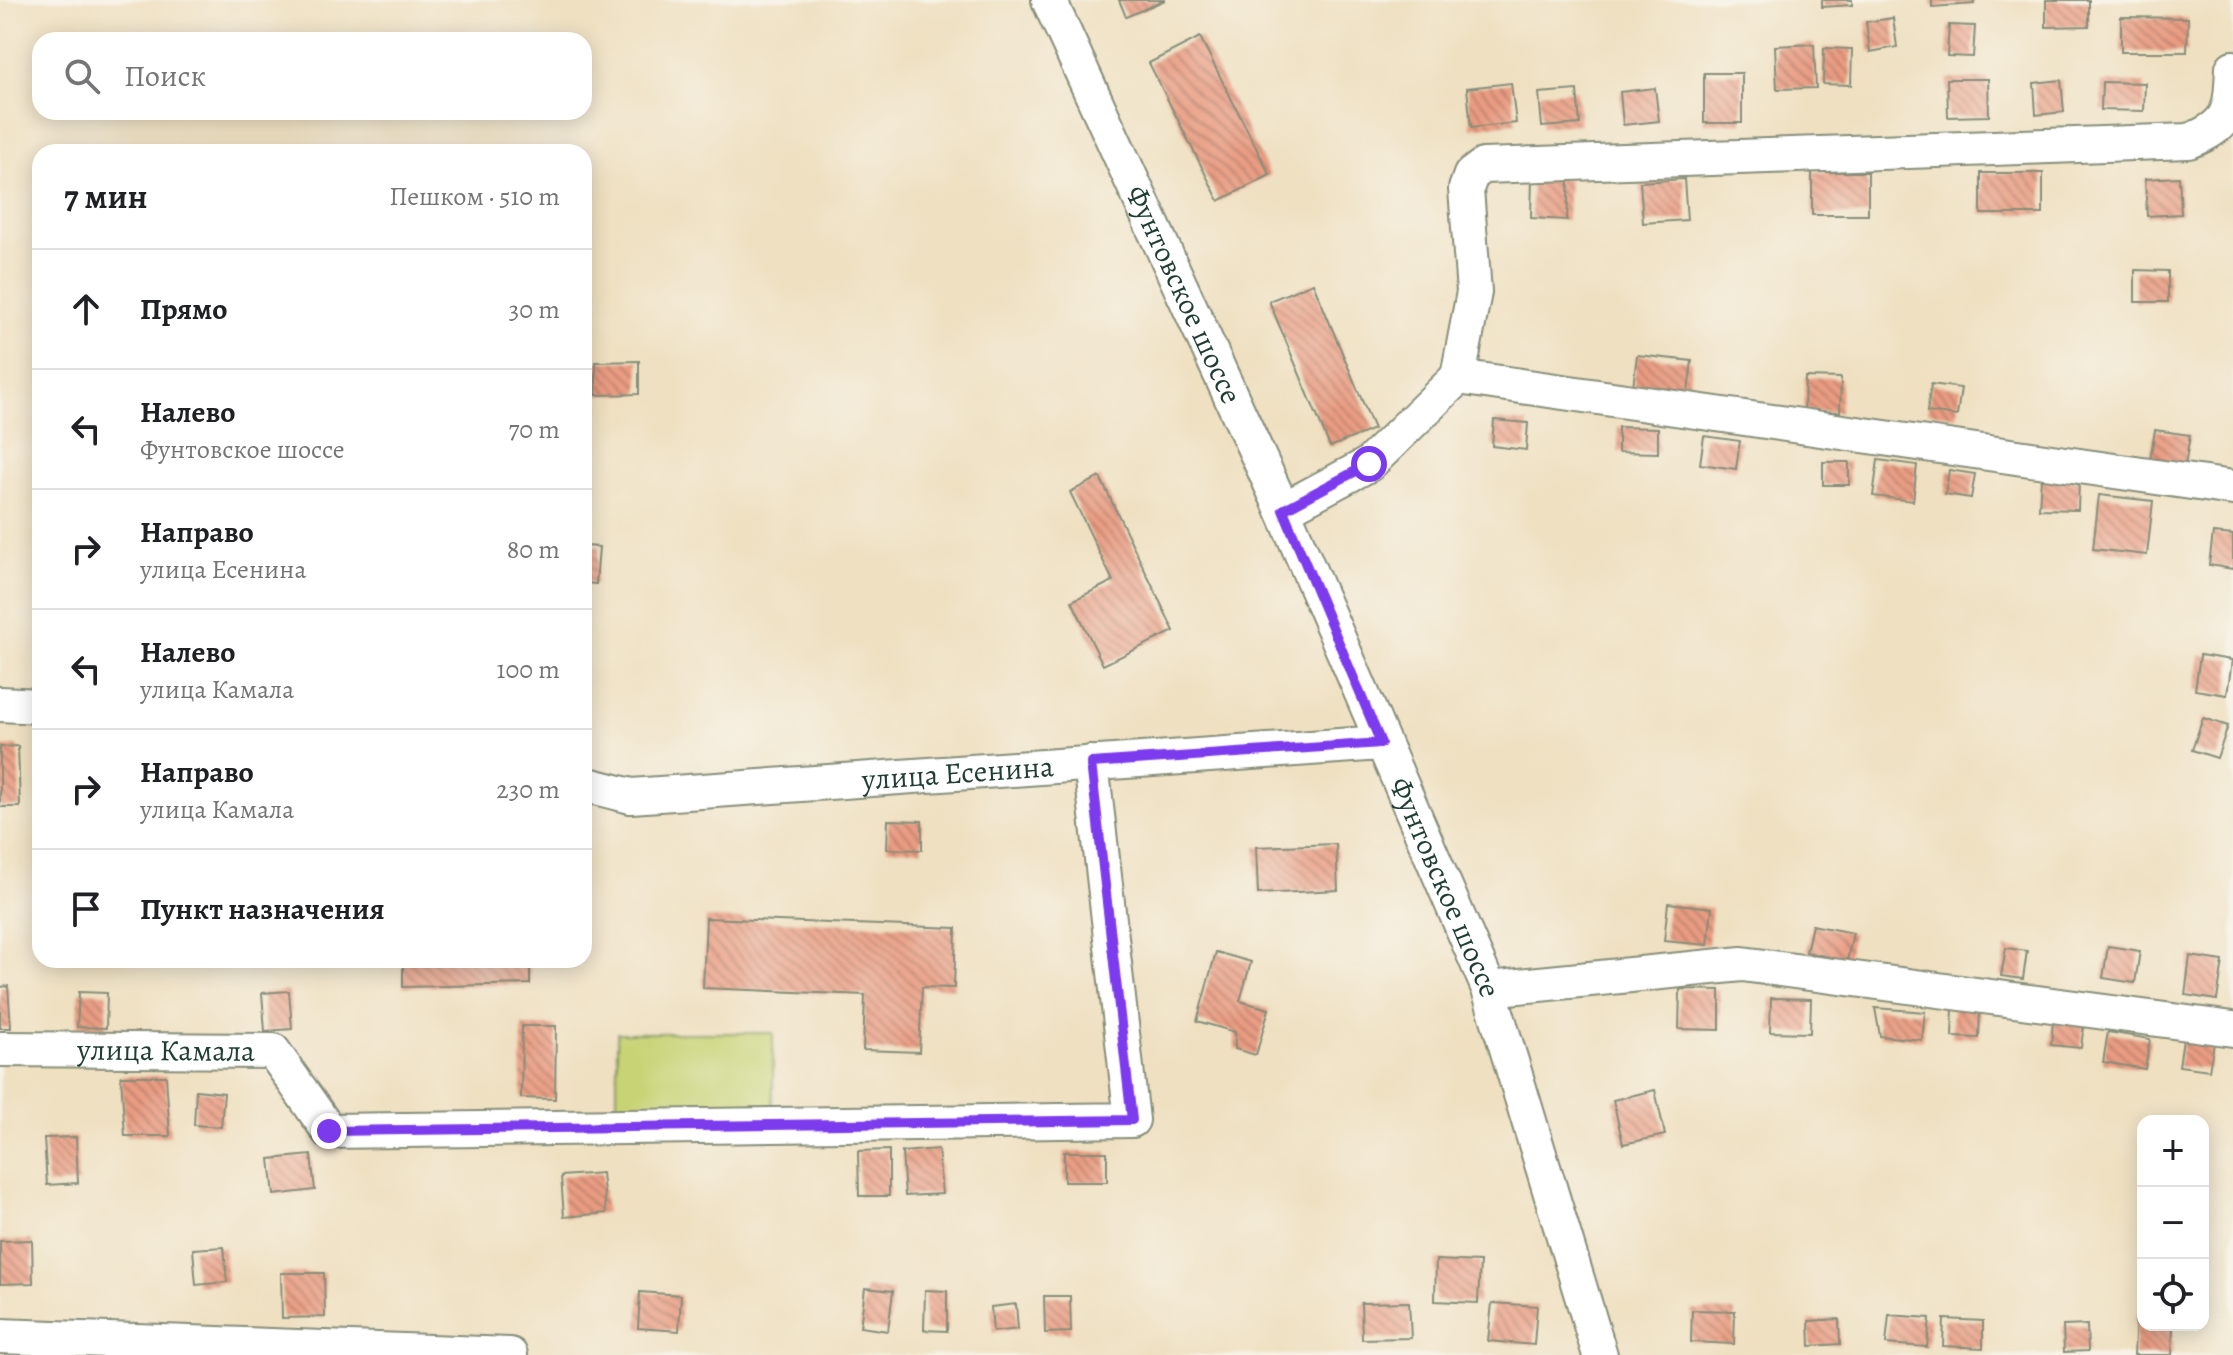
<!DOCTYPE html>
<html lang="ru">
<meta charset="utf-8">
<style>
body{margin:0;font-family:Alegreya,serif;background:#f2f2f2;color:#202124}
.controls{position:absolute;right:24px;bottom:24px;display:grid;overflow:hidden;border-radius:16px;box-shadow:0 4px 20px #0003}
.controls button{width:72px;height:72px;display:grid;place-items:center;padding:0;border:0;border-bottom:2px solid #e0e0e0;background:#fff;color:#202124;font:40px sans-serif}
.stop{position:absolute;width:24px;height:24px;margin:-18px;border:6px solid #7c3aed;border-radius:50%;background:#fff}
.stop.end{background:#7c3aed;border-color:#fff;box-shadow:0 2px 8px #0008}
.list{margin:0;padding:0;list-style:none}
h2{display:flex;justify-content:space-between;align-items:center;height:104px;margin:0;padding:0 32px;font-size:34px}
h2 small{font-size:26px;font-weight:400;color:#757577}
.list li{display:grid;grid-template-columns:52px 1fr auto;gap:24px;align-items:center;box-sizing:border-box;height:120px;padding:0 32px;border-top:2px solid #e0e0e0}
.list b{display:block;font-size:30px;white-space:nowrap}
.list p{margin:0;font-size:26px;white-space:nowrap;color:#757577}
.list em{font-size:26px;font-style:normal;color:#757577}
.icon{flex:none;width:44px;height:44px;fill:none;stroke:currentColor;stroke-width:2;stroke-linecap:round;stroke-linejoin:round}
.map{position:relative;flex:none;width:2233px;height:1355px;overflow:hidden}
.search{position:absolute;background:#fff;box-shadow:0 4px 20px #0003;left:32px;top:32px;width:560px;height:88px;display:flex;align-items:center;gap:20px;box-sizing:border-box;padding:0 28px;border-radius:24px;color:#757577;font-size:30px}
.panel{position:absolute;background:#fff;box-shadow:0 4px 20px #0003;left:32px;top:144px;width:560px;height:824px;border-radius:24px}
.map>svg:first-child{display:block}
.green{fill:#c7d374;stroke:#738854;stroke-width:2}
.building{fill:url(#building-back-hatch)}
.lines{fill:none;stroke-linecap:round;stroke-linejoin:round}
.minor-casing{stroke:#878e7a;stroke-width:38}
.minor{stroke:#fff;stroke-width:34}
.route{stroke:#7c3aed;stroke-width:10}
.labels{text-anchor:middle;stroke-width:6;stroke-linejoin:round;paint-order:stroke}
.street-label{font-size:30px;fill:#1f3d34;stroke:#f7f3e8}
</style>
<div class="map">
<svg width="2233" height="1355" viewBox="0 0 2233 1355">
<defs>
<pattern id="building-back-hatch" width="6" height="6" patternUnits="userSpaceOnUse" patternTransform="scale(2)"><rect width="6" height="6" fill="#e99c82"/><path d="M-1 5l2 2M0 0l6 6M5-1l2 2" fill="none" stroke="#bc806b"/></pattern>
</defs>
<rect width="100%" height="100%" fill="#f7f3e8"/>
<filter id="ink" filterUnits="userSpaceOnUse"><feTurbulence type="fractalNoise" baseFrequency=".0125" numOctaves="2"/><feDisplacementMap in="SourceGraphic" scale="16" xChannelSelector="R" yChannelSelector="G"/><feConvolveMatrix kernelMatrix="1 2 1 2 8 2 1 2 1" color-interpolation-filters="sRGB"/></filter>
<filter id="wash" filterUnits="userSpaceOnUse"><feTurbulence type="fractalNoise" baseFrequency=".006" numOctaves="4" result="noise"/><feDisplacementMap in="SourceGraphic" scale="32" xChannelSelector="R" yChannelSelector="G"/><feGaussianBlur stdDeviation="1.8" result="paint"/><feColorMatrix in="noise" values="0 0 0 0 0 0 0 0 0 0 0 0 0 0 0 0 0 1.4 0 .05"/><feComposite in="paint" operator="in"/></filter>
<g filter="url(#wash)">
<rect width="100%" height="100%" fill="#efe0c1"/>
<rect class="green" x="617" y="1033" width="156" height="78"/>
<g id="blocks">
<g class="building">
<path d="M1119,0H1165L1126,17Z"/>
<path d="M1822,0H1852V5L1822,7Z"/>
<path d="M1932,0H1974V4L1932,7Z"/>
<path d="M2046,0H2089V26L2046,27Z"/>
<path d="M2121,17L2188,18L2187,52H2121Z"/>
<path d="M1893,18L1897,47L1870,52L1866,22Z"/>
<path d="M1949,25L1975,26L1973,57L1947,56Z"/>
<path d="M1200,37L1270,175L1219,201L1149,63Z"/>
<path d="M1814,44L1816,88L1777,89L1775,46Z"/>
<path d="M1824,48L1852,49L1851,85L1823,84Z"/>
<rect x="1704" y="73" width="38" height="50"/>
<path d="M1947,79H1988L1989,116L1948,117Z"/>
<path d="M2061,80L2064,112L2036,115L2034,83Z"/>
<path d="M2102,82L2145,83L2144,111L2101,110Z"/>
<path d="M1511,83L1516,123L1471,128L1467,88Z"/>
<path d="M1655,88L1659,121L1623,125L1620,92Z"/>
<path d="M1577,90L1580,124L1542,127L1539,93Z"/>
<rect x="1812" y="172" width="56" height="43"/>
<rect x="1981" y="173" width="62" height="41"/>
<path d="M1532,177L1569,178L1567,220L1531,218Z"/>
<path d="M2179,177L2181,214L2147,216L2145,179Z"/>
<path d="M1684,179L1687,220L1643,223L1640,182Z"/>
<rect x="584" y="270" width="3" height="47"/>
<path d="M2135,270L2168,271V302H2135Z"/>
<path d="M1313,283L1374,429L1330,447L1269,301Z"/>
<path d="M1637,355L1692,361L1688,392L1633,386Z"/>
<path d="M639,361V394L596,395V362Z"/>
<path d="M1805,377L1841,378L1840,412L1804,411Z"/>
<path d="M1931,384L1961,388L1957,416L1927,412Z"/>
<path d="M1494,420L1528,423L1526,450L1492,446Z"/>
<path d="M1618,427L1658,428V453L1618,452Z"/>
<path d="M2155,430L2190,435L2185,466L2150,460Z"/>
<path d="M1704,436L1740,441L1736,469L1700,464Z"/>
<path d="M1878,460L1917,465L1913,501L1873,496Z"/>
<rect x="1823" y="462" width="26" height="23"/>
<path d="M1949,470L1975,474L1971,498L1945,494Z"/>
<path d="M1100,477L1174,631L1103,665L1072,601L1113,581L1070,492Z"/>
<path d="M2041,478L2079,480L2078,510L2039,509Z"/>
<path d="M2099,495L2153,501L2147,555L2093,549Z"/>
<path d="M2213,533L2233,535V569L2209,565Z"/>
<path d="M584,546L599,547L596,584L584,583Z"/>
<path d="M2200,655L2232,660L2227,695L2195,690Z"/>
<path d="M2203,718L2228,726L2217,758L2192,750Z"/>
<path d="M18,746L20,807H0V747Z"/>
<path d="M888,820L922,821V850L887,849Z"/>
<path d="M1336,844L1338,890L1258,894L1256,847Z"/>
<path d="M1668,903L1712,908L1708,945L1664,941Z"/>
<path d="M706,918L956,928L954,988L922,987L919,1052L863,1050L865,995L703,988Z"/>
<path d="M1812,925L1853,933L1847,961L1806,952Z"/>
<path d="M2108,946L2140,951L2135,983L2103,978Z"/>
<path d="M2006,948L2027,951L2023,979L2001,976Z"/>
<path d="M1216,952L1251,962L1240,1001L1269,1009L1256,1055L1235,1049V1032L1197,1021Z"/>
<path d="M2190,956L2223,961L2217,1000L2185,995Z"/>
<path d="M403,960H530V984L403,987Z"/>
<path d="M8,986L11,1028H0V987Z"/>
<path d="M1680,989L1720,990V1030L1679,1029Z"/>
<path d="M289,991L292,1029L265,1031L262,993Z"/>
<path d="M79,992L107,993L106,1028L77,1027Z"/>
<path d="M1771,998L1811,999L1810,1033L1770,1032Z"/>
<path d="M1875,1008L1925,1012L1922,1040L1880,1036Z"/>
<path d="M1953,1008L1980,1009L1979,1038L1952,1037Z"/>
<path d="M2053,1020L2084,1023L2081,1048L2051,1045Z"/>
<path d="M522,1026H556L555,1099L521,1098Z"/>
<path d="M2108,1032L2150,1039L2145,1069L2103,1062Z"/>
<path d="M2184,1033L2215,1038L2209,1070L2179,1066Z"/>
<path d="M121,1076H166L170,1136H125Z"/>
<path d="M196,1090L224,1093L221,1127L194,1125Z"/>
<path d="M1655,1090L1665,1135L1623,1144L1613,1100Z"/>
<path d="M76,1137L78,1183L47,1185L44,1138Z"/>
<path d="M938,1149L942,1194L905,1196L902,1152Z"/>
<path d="M889,1150V1196H859L858,1151Z"/>
<rect x="1064" y="1152" width="43" height="30"/>
<path d="M311,1155L315,1190L274,1195L270,1159Z"/>
<path d="M602,1173L606,1213L564,1217L561,1176Z"/>
<path d="M32,1240L33,1283L0,1284V1241Z"/>
<path d="M224,1247L227,1282L196,1285L193,1249Z"/>
<path d="M1436,1260L1480,1262L1478,1303L1435,1301Z"/>
<path d="M281,1273H324L325,1317L282,1318Z"/>
<path d="M865,1288L893,1291L888,1331L860,1327Z"/>
<path d="M925,1290L947,1291V1331L924,1330Z"/>
<path d="M640,1292L681,1295L679,1331L638,1328Z"/>
<path d="M1044,1296H1070L1071,1332L1045,1333Z"/>
<path d="M1409,1302L1411,1338L1362,1339L1361,1303Z"/>
<path d="M1492,1303L1537,1306L1534,1345L1488,1341Z"/>
<path d="M1016,1304L1018,1329L993,1332L991,1307Z"/>
<path d="M1692,1310L1735,1311L1734,1344L1691,1342Z"/>
<path d="M1889,1315L1930,1318L1927,1347L1886,1344Z"/>
<path d="M2136,1315H2143V1325H2173L2172,1355H2134Z"/>
<path d="M1839,1319L1840,1344L1810,1346L1809,1321Z"/>
<path d="M1944,1319L1983,1321V1348L1943,1346Z"/>
<path d="M2087,1325L2088,1351L2064,1352L2063,1326Z"/>
</g>
</g>
</g>
<g filter="url(#ink)">
<use href="#blocks" fill-opacity="0" stroke="#878e7a" stroke-width="2"/>
<g class="lines">
<defs>
<g id="minor">
<path id="s1" d="M1049,0L1283,510L1489,989L1600,1355"/>
<path d="M1458,377L1474,292L1466,189L1471,175L1483,166L2189,141C2231,125 2231,110 2233,68"/>
<path d="M1283,510L1369,464L1458,377L2233,488"/>
<path d="M0,704L40,706"/>
<path id="s2" d="M584,784L631,796L1381,743"/>
<path d="M1489,989L1742,964L2233,1029"/>
<path id="s3" d="M0,1049L273,1051L329,1131L1132,1120L1091,763"/>
<path d="M0,1336L510,1355"/>
</g>
</defs>
<use href="#minor" class="minor-casing"/>
<use href="#minor" class="minor"/>
</g>
</g>
<g class="lines" filter="url(#ink)">
<path class="route" d="M329,1131L1132,1120L1091,763L1381,743L1283,510L1369,464"/>
</g>
<g class="labels">
<g class="street-label">
<text dy="10" stroke="none"><textPath href="#s1" startOffset="324">Фунтовское шоссе</textPath></text>
<text dy="10" stroke="none"><textPath href="#s2" startOffset="376">улица Есенина</textPath></text>
<text dy="10" stroke="none"><textPath href="#s1" startOffset="972">Фунтовское шоссе</textPath></text>
<text dy="10" stroke="none"><textPath href="#s3" startOffset="166">улица Камала</textPath></text>
</g>
</g>
</svg>
<div class="controls">
<button>+</button>
<button>−</button>
<button><svg class="icon" aria-label="locate" viewBox="0 0 24 24"><circle cx="12" cy="12" r="6"/><path d="M12 2v4M12 18v4M2 12h4M18 12h4"/></svg></button>
</div>
<div class="stop" style="left:1369px;top:464px"></div>
<div class="stop end" style="left:329px;top:1131px"></div>
<div class="search"><svg class="icon" aria-label="search" viewBox="0 0 24 24"><circle cx="10" cy="10" r="6"/><path d="M15 15l6 6"/></svg>Поиск</div>
<section class="panel">
<h2>7 мин<small>Пешком · 510 m</small></h2>
<ul class="list">
<li><svg class="icon" aria-label="ahead" viewBox="0 0 24 24"><path d="M12 20V5M6 11l6-6 6 6"/></svg><div><b>Прямо</b></div><em>30 m</em></li>
<li><svg class="icon" aria-label="left" viewBox="0 0 24 24"><path d="M17 20v-9H6M10 6l-5 5 5 5"/></svg><div><b>Налево</b><p>Фунтовское шоссе</p></div><em>70 m</em></li>
<li><svg class="icon" aria-label="right" viewBox="0 0 24 24"><path d="M7 20v-9h11M14 6l5 5-5 5"/></svg><div><b>Направо</b><p>улица Есенина</p></div><em>80 m</em></li>
<li><svg class="icon" aria-label="left" viewBox="0 0 24 24"><path d="M17 20v-9H6M10 6l-5 5 5 5"/></svg><div><b>Налево</b><p>улица Камала</p></div><em>100 m</em></li>
<li><svg class="icon" aria-label="right" viewBox="0 0 24 24"><path d="M7 20v-9h11M14 6l5 5-5 5"/></svg><div><b>Направо</b><p>улица Камала</p></div><em>230 m</em></li>
<li><svg class="icon" aria-label="arrive" viewBox="0 0 24 24"><path d="M6 21V4h12l-3 4 3 4H6"/></svg><div><b>Пункт назначения</b></div></li>
</ul>
</section>
</div>
